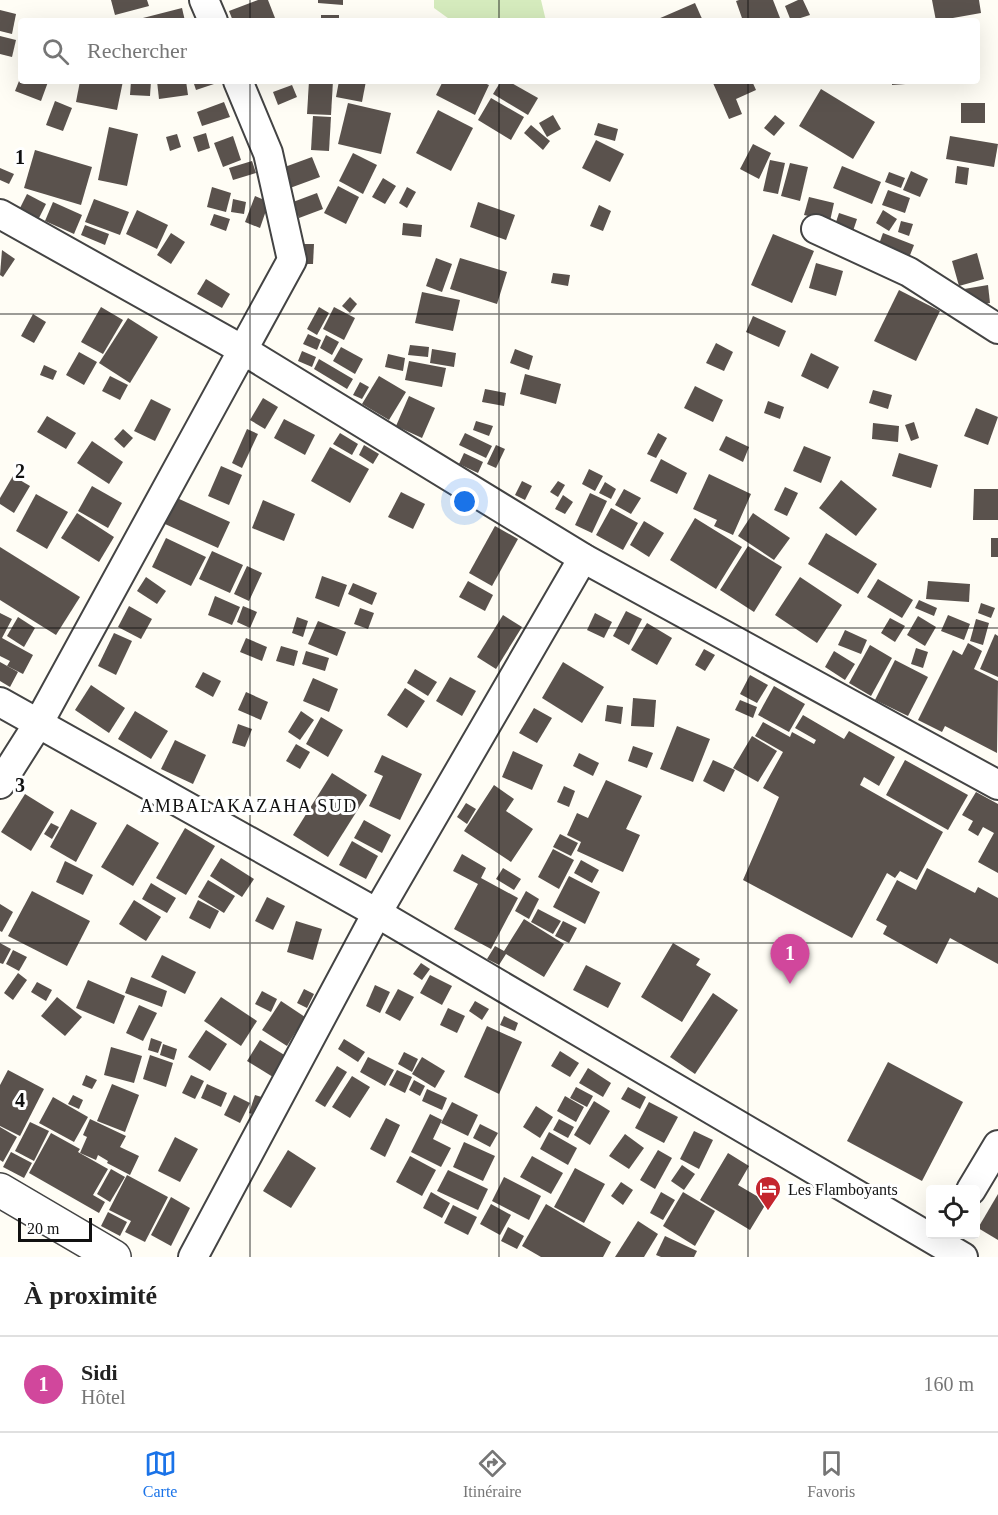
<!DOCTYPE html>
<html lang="fr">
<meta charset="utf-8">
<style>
body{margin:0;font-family:"Times New Roman",serif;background:#f2f2f2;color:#222}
.controls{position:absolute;right:18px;bottom:18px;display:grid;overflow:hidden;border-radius:6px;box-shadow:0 6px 24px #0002}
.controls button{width:54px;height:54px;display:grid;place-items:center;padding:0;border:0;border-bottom:2px solid #e0e0e0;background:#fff;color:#222;font:30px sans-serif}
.scale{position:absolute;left:18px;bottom:15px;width:74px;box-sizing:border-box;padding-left:6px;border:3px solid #111;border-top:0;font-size:16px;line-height:21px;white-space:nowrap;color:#111;-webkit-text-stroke:4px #fff;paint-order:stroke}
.you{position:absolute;left:465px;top:502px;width:21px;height:21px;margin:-15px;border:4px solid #fff;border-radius:50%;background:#1a73e8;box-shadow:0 0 0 9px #1a73e833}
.badge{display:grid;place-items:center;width:39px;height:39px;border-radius:50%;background:#1a73e8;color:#fff;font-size:20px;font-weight:700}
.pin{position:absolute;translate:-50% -50px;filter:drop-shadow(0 2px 3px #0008)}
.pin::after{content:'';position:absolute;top:32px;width:21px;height:18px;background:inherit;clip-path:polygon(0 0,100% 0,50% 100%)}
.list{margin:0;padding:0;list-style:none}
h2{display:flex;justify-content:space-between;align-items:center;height:78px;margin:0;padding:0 24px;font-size:26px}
h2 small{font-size:20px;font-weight:400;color:#767676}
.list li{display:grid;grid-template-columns:39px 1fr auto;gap:18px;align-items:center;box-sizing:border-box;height:96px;padding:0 24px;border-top:2px solid #e0e0e0}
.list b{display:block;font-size:22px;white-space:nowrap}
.list p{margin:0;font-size:20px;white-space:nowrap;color:#767676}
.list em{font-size:20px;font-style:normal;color:#767676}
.icon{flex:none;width:33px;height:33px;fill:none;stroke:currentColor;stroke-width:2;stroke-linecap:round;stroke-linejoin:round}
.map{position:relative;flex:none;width:998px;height:1257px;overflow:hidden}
.search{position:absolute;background:#fff;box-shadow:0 6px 24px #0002;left:18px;right:18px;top:18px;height:66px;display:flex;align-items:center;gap:15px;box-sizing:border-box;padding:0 21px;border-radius:6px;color:#767676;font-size:22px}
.sheet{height:174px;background:#fff}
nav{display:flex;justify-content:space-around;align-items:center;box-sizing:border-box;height:84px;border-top:2px solid #e0e0e0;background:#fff;font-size:16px;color:#767676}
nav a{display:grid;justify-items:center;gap:3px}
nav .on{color:#1a73e8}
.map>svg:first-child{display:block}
.green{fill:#d5ebbd}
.building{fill:#5a524d}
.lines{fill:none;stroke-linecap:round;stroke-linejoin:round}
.minor-casing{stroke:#444;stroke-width:32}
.tertiary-casing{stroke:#444;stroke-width:36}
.minor{stroke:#fff;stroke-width:28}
.tertiary{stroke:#fff;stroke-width:33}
.grid{fill:none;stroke:#111;stroke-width:1.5;stroke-opacity:0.55}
.labels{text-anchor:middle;stroke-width:6;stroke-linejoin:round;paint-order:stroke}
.poi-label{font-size:16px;fill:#111;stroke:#fff;text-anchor:start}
.neighbourhood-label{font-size:18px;letter-spacing:1.5px;fill:#111;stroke:#fff}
.grid-label{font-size:20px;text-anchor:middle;font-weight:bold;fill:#111;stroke:#fff;stroke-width:6;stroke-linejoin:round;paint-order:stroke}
</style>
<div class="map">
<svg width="998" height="1257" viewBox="0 0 998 1257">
<rect width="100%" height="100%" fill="#fffdf5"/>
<path class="green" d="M434,0H541L546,21H452L434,8Z"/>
<g class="building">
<path d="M111,0H147L149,6L115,15Z"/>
<path d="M258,0H268L275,18L267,21H233L229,11Z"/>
<path d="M318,0H343V5L318,3Z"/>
<path d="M739,0H773L780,18L772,21H743L736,1Z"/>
<path d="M798,0H803L810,15L791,21L785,6Z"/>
<path d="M932,0H979L981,13L936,21Z"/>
<path d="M695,3L703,21H658V19Z"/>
<path d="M182,8L185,21H139V19Z"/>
<path d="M0,10L16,14L12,34L0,31Z"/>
<rect x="321" y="15" width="18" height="6"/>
<path d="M0,36L16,40L12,57L0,54Z"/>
<path d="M21,76V81L48,82L41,101L15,91Z"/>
<path d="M80,81H123L117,110L76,102Z"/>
<path d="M131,81H151L150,96L130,95Z"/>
<path d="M157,81H186L188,95L159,99Z"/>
<path d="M193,81H213L214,84L196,90Z"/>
<path d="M309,81H333L331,115L307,114Z"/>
<path d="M339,81H366L362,102L336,97Z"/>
<path d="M443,81H480L489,85L475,115L436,95Z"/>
<path d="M501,81H508L538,98L528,115L493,94Z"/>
<path d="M716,81H752L756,90L736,99L742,114L729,119L713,83Z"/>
<path d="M892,81H919V83L892,85Z"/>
<path d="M292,85L297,97L278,105L273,92Z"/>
<path d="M821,89L875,122L853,159L799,126Z"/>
<path d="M491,98L524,117L511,140L478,120Z"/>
<path d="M55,101L72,108L63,131L46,125Z"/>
<path d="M224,102L230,117L202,126L197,112Z"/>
<path d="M348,103L391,113L381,154L338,144Z"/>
<rect x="961" y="103" width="24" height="20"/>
<path d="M438,110L473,128L451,171L416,153Z"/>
<path d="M553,115L561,129L547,137L539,123Z"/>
<path d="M775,115L785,123L774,136L764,128Z"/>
<path d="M313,116L331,117L329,151L311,150Z"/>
<path d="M598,123L618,129L615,141L594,135Z"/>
<path d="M531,125L550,141L543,150L524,133Z"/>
<path d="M109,127L138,134L127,186L98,180Z"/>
<path d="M206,133L210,148L198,152L193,137Z"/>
<path d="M177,134L181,147L170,151L166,137Z"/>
<path d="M233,136L241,160L223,167L214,143Z"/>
<path d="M950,136L998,144L994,167L946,159Z"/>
<path d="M596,140L624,154L610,182L582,168Z"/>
<path d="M753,144L771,153L759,179L740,169Z"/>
<path d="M35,150L92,167L81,205L24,188Z"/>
<path d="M353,153L377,165L363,194L339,181Z"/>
<path d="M312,157L320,177L290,188L282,168Z"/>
<path d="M770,160L785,163L778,194L763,191Z"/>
<path d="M252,161L256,173L233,180L229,168Z"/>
<path d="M790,163L808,167L800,201L781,196Z"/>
<path d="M842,166L881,182L872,204L833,188Z"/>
<path d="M957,166L969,168L967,185L955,183Z"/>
<path d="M0,168L14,174L9,184L0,180Z"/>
<path d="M911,171L928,179L920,197L903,190Z"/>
<path d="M889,172L905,178L901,188L885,182Z"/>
<path d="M383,178L396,186L385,204L372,197Z"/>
<path d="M338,186L359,197L346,224L324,213Z"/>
<path d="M212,187L231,193L226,212L207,207Z"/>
<path d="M407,187L416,192L407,208L399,203Z"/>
<path d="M888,190L910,198L905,213L882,205Z"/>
<path d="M317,193L323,209L299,218L293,202Z"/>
<path d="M27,194L46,204L38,220L19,210Z"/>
<path d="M255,196L269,202L260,228L245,222Z"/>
<path d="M809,197L834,203L830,221L804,215Z"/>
<path d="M94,199L129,212L120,235L85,222Z"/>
<path d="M233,199L246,202L244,214L231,212Z"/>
<path d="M53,202L82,215L74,234L45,221Z"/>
<path d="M478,202L515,215L506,240L470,227Z"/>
<path d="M599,205L611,211L603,231L590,226Z"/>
<path d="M137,210L168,225L157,249L126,234Z"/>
<path d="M883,210L897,219L889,231L876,223Z"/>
<path d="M839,213L857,219L853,231L835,225Z"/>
<path d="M214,214L230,219L226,231L210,225Z"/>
<path d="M901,221L913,224L909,236L898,232Z"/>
<path d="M403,223L422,225L421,237L402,235Z"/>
<path d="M85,225L109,234L105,245L81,235Z"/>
<path d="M171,233L185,242L171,264L157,255Z"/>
<path d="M883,233L914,245L907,263L876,252Z"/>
<path d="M773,234L814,251L792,303L751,285Z"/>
<path d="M302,244H314L313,264H301Z"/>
<path d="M2,250L15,259L3,277L0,275Z"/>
<path d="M977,253L984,279L959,286L952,261Z"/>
<path d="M436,258L452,264L442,292L426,286Z"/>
<path d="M460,258L507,272L497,304L450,289Z"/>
<path d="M816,263L843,271L836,296L809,288Z"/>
<path d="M553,273L570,275L568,286L551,283Z"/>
<path d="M206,279L230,294L222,308L197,294Z"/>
<path d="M988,285L990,303L969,306L958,290Z"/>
<path d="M899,290L940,311L916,361L874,341Z"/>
<path d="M422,292L460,300L453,331L415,323Z"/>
<path d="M350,297L357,304L350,313L342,306Z"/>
<path d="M101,307L123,320L103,354L81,342Z"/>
<path d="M319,307L329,313L317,335L307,329Z"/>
<path d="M334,307L355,318L344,340L323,329Z"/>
<path d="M33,314L46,322L34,343L21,336Z"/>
<path d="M753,316L786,331L779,347L746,332Z"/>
<path d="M128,318L158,337L130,383L99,363Z"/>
<path d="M308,334L321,340L317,350L303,344Z"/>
<path d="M326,335L339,342L332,355L320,348Z"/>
<path d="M716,343L733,352L724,371L706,363Z"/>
<path d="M410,345L429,347L428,357L408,355Z"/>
<path d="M341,347L363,359L355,374L333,361Z"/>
<path d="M432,349L456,353L454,367L430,363Z"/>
<path d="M515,349L533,356L529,370L510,363Z"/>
<path d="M302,351L316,357L312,367L298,361Z"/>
<path d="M79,352L97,362L84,385L66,375Z"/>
<path d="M811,353L839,367L828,389L801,376Z"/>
<path d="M388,354L405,358L403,371L385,367Z"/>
<path d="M319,359L353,379L347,389L314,369Z"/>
<path d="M409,361L446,368L442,387L405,380Z"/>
<path d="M44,365L57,371L53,380L40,375Z"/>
<path d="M525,374L561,384L556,404L520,394Z"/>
<path d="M110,376L128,385L120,400L102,391Z"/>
<path d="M379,376L406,392L389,420L362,404Z"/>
<path d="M360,382L369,387L362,399L353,395Z"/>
<path d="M695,386L723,400L713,422L684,408Z"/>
<path d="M485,389L506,393L504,406L482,402Z"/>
<path d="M873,390L892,395L888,409L869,403Z"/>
<path d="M409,396L435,408L422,438L396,426Z"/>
<path d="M263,398L278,407L265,429L250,420Z"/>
<path d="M151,399L171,409L155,441L134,431Z"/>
<path d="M768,401L784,407L780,419L764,413Z"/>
<path d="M976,408L998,417L988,445L964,436Z"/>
<path d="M47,416L76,433L66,449L37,432Z"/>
<path d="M284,419L315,435L305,455L274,438Z"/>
<path d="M476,421L493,426L489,436L473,430Z"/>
<path d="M914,422L919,438L911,441L905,425Z"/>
<path d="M873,423L899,426L898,442L872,439Z"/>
<path d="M123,429L133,438L124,448L114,439Z"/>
<path d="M247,429L258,434L242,468L232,463Z"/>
<path d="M340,433L358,444L352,455L333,444Z"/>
<path d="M465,433L492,446L486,458L459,445Z"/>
<path d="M658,433L667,438L656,458L647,454Z"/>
<path d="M726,436L749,447L743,462L719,450Z"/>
<path d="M92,441L123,462L109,484L77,463Z"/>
<path d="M364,445L379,454L373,464L359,455Z"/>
<path d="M496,445L505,449L496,468L487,464Z"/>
<path d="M804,446L831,457L821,483L793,471Z"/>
<path d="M330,447L369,469L350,503L311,481Z"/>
<path d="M464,453L483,462L478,473L459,464Z"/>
<path d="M899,453L938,465L931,488L892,476Z"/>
<path d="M661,459L687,473L677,494L650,481Z"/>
<path d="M221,466L242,475L229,505L208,496Z"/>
<path d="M589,469L603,476L595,491L582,484Z"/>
<path d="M709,474L751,494L733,535L714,526L717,520L693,509Z"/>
<path d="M13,476L30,486L14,513L0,504V498Z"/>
<path d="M841,480L877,509L856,536L819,508Z"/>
<path d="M522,481L532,486L525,500L515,495Z"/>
<path d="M558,481L565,485L558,497L550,492Z"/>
<path d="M605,482L616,489L611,499L599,493Z"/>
<path d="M92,486L122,503L108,528L78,511Z"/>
<path d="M785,487L798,493L787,516L774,510Z"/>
<path d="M624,489L641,498L631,514L615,505Z"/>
<path d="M974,489H998V520H973Z"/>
<path d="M401,492L425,504L413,529L388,517Z"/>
<path d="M590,493L607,501L592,533L575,525Z"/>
<path d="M36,494L68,512L47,549L16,531Z"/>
<path d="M563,495L573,502L565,514L555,509Z"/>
<path d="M177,498L230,522L218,548L165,524Z"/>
<path d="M263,500L295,514L284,541L252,528Z"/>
<path d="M611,508L638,523L623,550L596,535Z"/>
<path d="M77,513L114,537L99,562L61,538Z"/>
<path d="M753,513L790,538L774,560L738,536Z"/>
<path d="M695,518L742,547L716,589L670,560Z"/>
<path d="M644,521L664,533L649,557L630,545Z"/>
<path d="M495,526L518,539L492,586L469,573Z"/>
<path d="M826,533L877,564L858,594L808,564Z"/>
<path d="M166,538L206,557L191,586L152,567Z"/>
<rect x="991" y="538" width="7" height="19"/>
<path d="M748,546L782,567L754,612L720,590Z"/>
<path d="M0,547L80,597L56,635L0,600Z"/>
<path d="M212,551L243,565L230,593L199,579Z"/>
<path d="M247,566L262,573L249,601L234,594Z"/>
<path d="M322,576L347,585L339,607L315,598Z"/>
<path d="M146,577L166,591L157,604L137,591Z"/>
<path d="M800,577L842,605L817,643L775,615Z"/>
<path d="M878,579L913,600L902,618L867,597Z"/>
<path d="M468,581L493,595L485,611L459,597Z"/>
<path d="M928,581L970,584L969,602L926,599Z"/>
<path d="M353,583L377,593L372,605L348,594Z"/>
<path d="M215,596L240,607L232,625L208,615Z"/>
<path d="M919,600L937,608L934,616L915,608Z"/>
<path d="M981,603L995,608L991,618L978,613Z"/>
<path d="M129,606L152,619L141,639L118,627Z"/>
<path d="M243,606L257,612L250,628L237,622Z"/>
<path d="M360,608L374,613L368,629L354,624Z"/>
<path d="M626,611L642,619L629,645L613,636Z"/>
<path d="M0,613L12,619L2,638L33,655L23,674L7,666L10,661L0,656Z"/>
<path d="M595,613L612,622L604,638L587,630Z"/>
<path d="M503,615L522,627L496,669L477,657Z"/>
<path d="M948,615L970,624L964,640L941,631Z"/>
<path d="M918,616L936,627L925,646L907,635Z"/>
<path d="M18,617L35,628L24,647L7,636Z"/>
<path d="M297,617L308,621L303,637L292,633Z"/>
<path d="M890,618L905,626L895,642L881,633Z"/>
<path d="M976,619L989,623L983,645L970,641Z"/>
<path d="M318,621L346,632L337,656L308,644Z"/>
<path d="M647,623L672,638L657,665L631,650Z"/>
<path d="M845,630L867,640L861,654L838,645Z"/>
<path d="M114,633L132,641L116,675L98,666Z"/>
<path d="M995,634L998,636V677L980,669Z"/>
<path d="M246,638L267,647L262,661L240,652Z"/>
<path d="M968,643L982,651L974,669L998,681L997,753L945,726L942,732L918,720L953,650L962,655Z"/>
<path d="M870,645L892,658L871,696L849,683Z"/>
<path d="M281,646L298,651L294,666L276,661Z"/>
<path d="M916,648L928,652L923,668L911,664Z"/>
<path d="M704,649L715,655L705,671L695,665Z"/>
<path d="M306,651L329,658L325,671L302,664Z"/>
<path d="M834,651L855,664L845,680L825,667Z"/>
<path d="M895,660L928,677L908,716L875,700Z"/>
<path d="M0,662L18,672L10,687L0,681Z"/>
<path d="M563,662L604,687L582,723L542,698Z"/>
<path d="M415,669L437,682L428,696L407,683Z"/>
<path d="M203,672L221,681L213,697L195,687Z"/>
<path d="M750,675L768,685L757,703L740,694Z"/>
<path d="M450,677L476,691L462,716L436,701Z"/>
<path d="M313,678L338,689L329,712L303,701Z"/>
<path d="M91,685L125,708L109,733L75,710Z"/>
<path d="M774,686L805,704L789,732L758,715Z"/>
<path d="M405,688L425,701L407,728L387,715Z"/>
<path d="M246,692L268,702L261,720L238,710Z"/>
<path d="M633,698L656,700L654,727L631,726Z"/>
<path d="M740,700L757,707L753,718L735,710Z"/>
<path d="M607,705L623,707L621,724L605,721Z"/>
<path d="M534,708L552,718L537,743L519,733Z"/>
<path d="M135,711L168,731L151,759L118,739Z"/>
<path d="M301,711L314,720L300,740L288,732Z"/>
<path d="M803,715L844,739L849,731L895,757L879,786L864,777L860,785L943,832L917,880L900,871L895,878L887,873L852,938L743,880L779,797L763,788L783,752L755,736L763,722L790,737L792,732L814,744L816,740L795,728Z"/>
<path d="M321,717L343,730L328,757L306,744Z"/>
<path d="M238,724L252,729L245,747L232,743Z"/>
<path d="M677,726L710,739L693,782L660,769Z"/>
<path d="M752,736L777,751L758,782L733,768Z"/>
<path d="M175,740L206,755L193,784L161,769Z"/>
<path d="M296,744L310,752L300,769L286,761Z"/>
<path d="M633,746L653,753L647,768L628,761Z"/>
<path d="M513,751L543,765L532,790L502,777Z"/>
<path d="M579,753L599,763L593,776L573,766Z"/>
<path d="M382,755L422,774L400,820L369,806L383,776L374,772Z"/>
<path d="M713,760L735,770L724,792L703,781Z"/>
<path d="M905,760L968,795L948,830L886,795Z"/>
<path d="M332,773L367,795L328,857L293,835Z"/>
<path d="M606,780L642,796L626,829L640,835L623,872L577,851L581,842L567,835L577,813L588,818Z"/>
<path d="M494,785L514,799L506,811L533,829L511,862L464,831Z"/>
<path d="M564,786L575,791L569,807L557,802Z"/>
<path d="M976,792L998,804V873L978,862L994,833L983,827L978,836L968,830L973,821L962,815Z"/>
<path d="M25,794L54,812L31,851L1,832Z"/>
<path d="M466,803L476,809L467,824L457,817Z"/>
<path d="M71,809L97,823L76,862L50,847Z"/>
<path d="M364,820L391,835L382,853L354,838Z"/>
<path d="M51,823L59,827L52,839L44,834Z"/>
<path d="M127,824L159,843L133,886L101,867Z"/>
<path d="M185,828L215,846L186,895L156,878Z"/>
<path d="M560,834L578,843L571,856L553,847Z"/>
<path d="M352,841L378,856L366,879L339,865Z"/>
<path d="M553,849L574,860L559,889L538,877Z"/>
<path d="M462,854L486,868L481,878L518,898L491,949L454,929L478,884L453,871Z"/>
<path d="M221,858L254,879L242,897L210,876Z"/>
<path d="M581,860L599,870L592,883L574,873Z"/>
<path d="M65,861L93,875L83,895L56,882Z"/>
<path d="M503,868L521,879L514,890L496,879Z"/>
<path d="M927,868L975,893L978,887L998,898V964L950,938L937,964L883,934L887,926L876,920L897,880L916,890Z"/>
<path d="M569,876L600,892L585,924L553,907Z"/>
<path d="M208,880L235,896L224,913L198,897Z"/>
<path d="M151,883L176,898L167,913L142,899Z"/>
<path d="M32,891L90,921L67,966L8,936Z"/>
<path d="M526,891L539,899L529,919L515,911Z"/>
<path d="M267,897L285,906L273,930L255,921Z"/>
<path d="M134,900L161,917L146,941L119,924Z"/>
<path d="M198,900L219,911L210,929L189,918Z"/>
<path d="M0,904L13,912L2,932L0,931Z"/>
<path d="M538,909L561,921L553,934L531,922Z"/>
<path d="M524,919L564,944L544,977L506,954L499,965L487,959L495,946L504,951Z"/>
<path d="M296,921L322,929L313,960L287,952Z"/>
<path d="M563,921L577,928L569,943L555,936Z"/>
<path d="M0,943L11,949L3,964L0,963Z"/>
<path d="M673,943L700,959L696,965L711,974L682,1022L641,997Z"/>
<path d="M13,950L27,957L19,971L6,964Z"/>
<path d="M162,955L196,972L185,994L151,977Z"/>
<path d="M421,963L430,969L422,980L413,974Z"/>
<path d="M586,965L621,983L608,1008L573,990Z"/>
<path d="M18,973L27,980L13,1000L4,993Z"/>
<path d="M430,975L452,986L442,1005L420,993Z"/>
<path d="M131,977L167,991L162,1007L125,993Z"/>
<path d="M88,980L125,996L114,1024L76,1008Z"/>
<path d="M37,982L52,990L46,1001L31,992Z"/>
<path d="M375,985L390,992L380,1013L366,1006Z"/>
<path d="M304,989L314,994L307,1008L297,1003Z"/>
<path d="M398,989L414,997L400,1021L385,1013Z"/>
<path d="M262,991L277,999L271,1012L255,1004Z"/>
<path d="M713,993L738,1010L695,1074L670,1057Z"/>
<path d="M57,997L82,1017L65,1036L41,1016Z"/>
<path d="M221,997L257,1021L241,1046L204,1021Z"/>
<path d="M281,1001L305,1017L287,1046L262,1030Z"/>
<path d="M475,1001L489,1009L482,1020L469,1011Z"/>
<path d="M139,1005L157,1013L143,1041L126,1033Z"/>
<path d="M448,1008L465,1016L457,1033L440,1025Z"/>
<path d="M504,1016L518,1023L515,1031L500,1025Z"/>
<path d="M487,1026L522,1042L499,1094L464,1077Z"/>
<path d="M206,1030L227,1044L210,1071L188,1057Z"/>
<path d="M151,1038L162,1042L158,1053L148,1050Z"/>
<path d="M344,1039L365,1052L358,1062L338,1049Z"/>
<path d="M260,1040L286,1056L273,1077L247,1061Z"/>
<path d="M163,1044L177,1049L174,1060L160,1055Z"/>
<path d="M111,1047L142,1056L134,1083L104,1075Z"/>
<path d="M560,1051L579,1063L570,1077L551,1066Z"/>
<path d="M404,1052L418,1059L412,1072L398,1064Z"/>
<path d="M150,1055L173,1063L166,1087L143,1079Z"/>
<path d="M368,1057L394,1070L385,1086L360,1072Z"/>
<path d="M422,1057L445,1071L435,1088L412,1074Z"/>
<path d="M888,1062L963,1102L922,1181L847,1141Z"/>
<path d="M337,1066L347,1072L325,1107L315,1101Z"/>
<path d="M588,1068L611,1083L603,1097L579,1083Z"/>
<path d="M8,1070L44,1089L20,1136L0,1126V1085Z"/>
<path d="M397,1070L412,1077L405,1093L389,1085Z"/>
<path d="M86,1075L97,1080L92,1089L82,1085Z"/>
<path d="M191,1075L204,1081L195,1099L182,1093Z"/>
<path d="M352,1076L370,1087L350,1118L332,1107Z"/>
<path d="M414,1080L425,1086L420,1096L409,1090Z"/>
<path d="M112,1084L139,1095L125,1132L97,1121Z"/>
<path d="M207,1084L227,1093L221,1107L201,1098Z"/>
<path d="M576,1087L593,1096L587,1107L570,1098Z"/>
<path d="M628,1087L646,1097L640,1109L621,1099Z"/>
<path d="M427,1089L447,1098L442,1110L422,1101Z"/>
<path d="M73,1095L83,1100L79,1109L68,1104Z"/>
<path d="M234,1095L250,1103L240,1123L224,1115Z"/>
<path d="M255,1095L268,1099L261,1117L249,1113Z"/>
<path d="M565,1096L584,1107L576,1122L557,1111Z"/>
<path d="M53,1097L88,1117L74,1142L39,1123Z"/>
<path d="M594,1101L610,1111L590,1145L574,1135Z"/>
<path d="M452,1102L478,1115L468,1136L441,1123Z"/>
<path d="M649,1102L678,1117L664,1143L635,1128Z"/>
<path d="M536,1106L553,1117L540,1138L523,1127Z"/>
<path d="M430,1114L442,1120L433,1139L451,1148L441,1167L411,1152Z"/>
<path d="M386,1118L400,1125L385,1157L370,1149Z"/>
<path d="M90,1119L126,1136L120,1147L139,1156L130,1175L107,1163L108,1161L98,1155L96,1160L80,1153L87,1137L83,1135Z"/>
<path d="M559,1119L574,1127L568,1138L553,1130Z"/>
<path d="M30,1122L49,1131L34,1161L15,1151Z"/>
<path d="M480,1124L498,1133L490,1147L473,1138Z"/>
<path d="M0,1127L17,1137L3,1162L0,1160Z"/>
<path d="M694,1131L713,1140L699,1169L680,1159Z"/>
<path d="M549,1132L577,1148L568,1165L540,1149Z"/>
<path d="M51,1133L80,1149L78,1152L108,1169L93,1195L105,1202L99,1213L29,1173Z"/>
<path d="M625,1134L644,1148L629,1169L609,1156Z"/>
<path d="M175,1137L198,1149L180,1182L158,1171Z"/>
<path d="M464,1142L495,1156L483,1181L453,1167Z"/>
<path d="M288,1150L316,1168L291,1208L263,1191Z"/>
<path d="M658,1150L672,1158L655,1189L640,1180Z"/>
<path d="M11,1152L32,1163L24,1178L3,1167Z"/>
<path d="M728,1153L749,1166L738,1185L767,1202L750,1230L700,1200Z"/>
<path d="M410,1156L436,1170L422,1196L396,1182Z"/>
<path d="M532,1156L563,1173L551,1194L520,1177Z"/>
<path d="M682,1165L695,1174L684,1190L671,1181Z"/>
<path d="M575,1168L605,1184L584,1223L554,1207Z"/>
<path d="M111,1169L125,1177L110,1202L97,1194Z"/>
<path d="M448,1170L488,1189L478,1210L437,1191Z"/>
<path d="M127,1175L168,1197L145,1242L125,1232L131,1221L109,1210Z"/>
<path d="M504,1177L541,1196L529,1220L492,1201Z"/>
<path d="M621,1182L633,1190L623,1205L611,1196Z"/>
<path d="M431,1192L450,1203L442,1218L423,1208Z"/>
<path d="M661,1192L675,1200L663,1220L650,1213Z"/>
<path d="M683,1192L715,1211L695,1246L663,1226Z"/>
<path d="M998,1194V1240L978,1228Z"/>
<path d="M171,1197L190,1208L171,1246L151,1235Z"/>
<path d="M491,1204L511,1215L500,1235L480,1224Z"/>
<path d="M546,1204L611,1242L603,1257H541L522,1246Z"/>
<path d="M453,1205L477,1217L468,1235L444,1223Z"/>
<path d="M108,1212L127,1222L120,1236L101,1226Z"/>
<path d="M638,1221L658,1234L644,1257H615Z"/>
<path d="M508,1227L524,1236L517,1249L501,1241Z"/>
<path d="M665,1236L697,1251L694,1257H661L656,1255Z"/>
</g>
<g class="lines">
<defs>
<g id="minor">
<path d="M204,0L213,21"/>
<path d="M0,214L243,350L583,558L998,785"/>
<path d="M816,229L909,272L998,329"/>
<path d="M0,702L377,913L963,1257"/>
<path d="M0,784L38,724L292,260L268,153L238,81"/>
<path d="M971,1190L998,1145"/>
<path d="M193,1257L377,913L583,558"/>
</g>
<path id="tertiary" d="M0,1190L114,1257"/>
</defs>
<use href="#minor" class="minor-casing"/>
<use href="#tertiary" class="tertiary-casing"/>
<use href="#minor" class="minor"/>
<use href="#tertiary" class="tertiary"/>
</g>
<path class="grid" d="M250,0V21M499,0V21M748,0V21M250,81V1257M499,81V1257M748,81V1257M0,314H998M0,628H998M0,943H998"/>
<defs>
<symbol id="hotel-pin" viewBox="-11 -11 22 30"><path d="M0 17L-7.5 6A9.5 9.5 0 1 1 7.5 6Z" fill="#c4262e" stroke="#fff"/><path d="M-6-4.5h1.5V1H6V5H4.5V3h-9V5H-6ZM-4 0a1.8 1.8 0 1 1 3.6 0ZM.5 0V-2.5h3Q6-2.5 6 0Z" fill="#fff"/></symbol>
</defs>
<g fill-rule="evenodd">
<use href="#hotel-pin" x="753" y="1174" width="30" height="40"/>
</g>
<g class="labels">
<g class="poi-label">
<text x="788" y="1195">Les Flamboyants</text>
</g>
<g class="neighbourhood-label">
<text x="249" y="812">AMBALAKAZAHA SUD</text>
</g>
</g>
<g class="grid-label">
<text x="20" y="164">1</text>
<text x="20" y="478">2</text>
<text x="20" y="792">3</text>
<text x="20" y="1107">4</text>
</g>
</svg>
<div class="controls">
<button><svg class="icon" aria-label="locate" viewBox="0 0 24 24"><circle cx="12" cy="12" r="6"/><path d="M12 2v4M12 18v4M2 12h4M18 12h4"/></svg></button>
</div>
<div class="scale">20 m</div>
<div class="you"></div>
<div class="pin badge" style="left:790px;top:984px;background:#d1479c">1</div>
<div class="search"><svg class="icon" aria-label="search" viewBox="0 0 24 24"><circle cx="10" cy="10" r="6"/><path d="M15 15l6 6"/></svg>Rechercher</div>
</div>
<section class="sheet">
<h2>À proximité<small></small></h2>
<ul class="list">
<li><span class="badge" style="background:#d1479c">1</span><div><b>Sidi</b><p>Hôtel</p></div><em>160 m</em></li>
</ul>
</section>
<nav>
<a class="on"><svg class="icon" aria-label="map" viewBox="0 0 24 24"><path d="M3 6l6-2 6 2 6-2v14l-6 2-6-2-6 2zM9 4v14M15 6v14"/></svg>Carte</a>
<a><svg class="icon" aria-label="directions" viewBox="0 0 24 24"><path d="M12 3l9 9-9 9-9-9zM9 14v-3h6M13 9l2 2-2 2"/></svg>Itinéraire</a>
<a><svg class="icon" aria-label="saved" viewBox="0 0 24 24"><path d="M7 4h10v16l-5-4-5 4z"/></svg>Favoris</a>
</nav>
